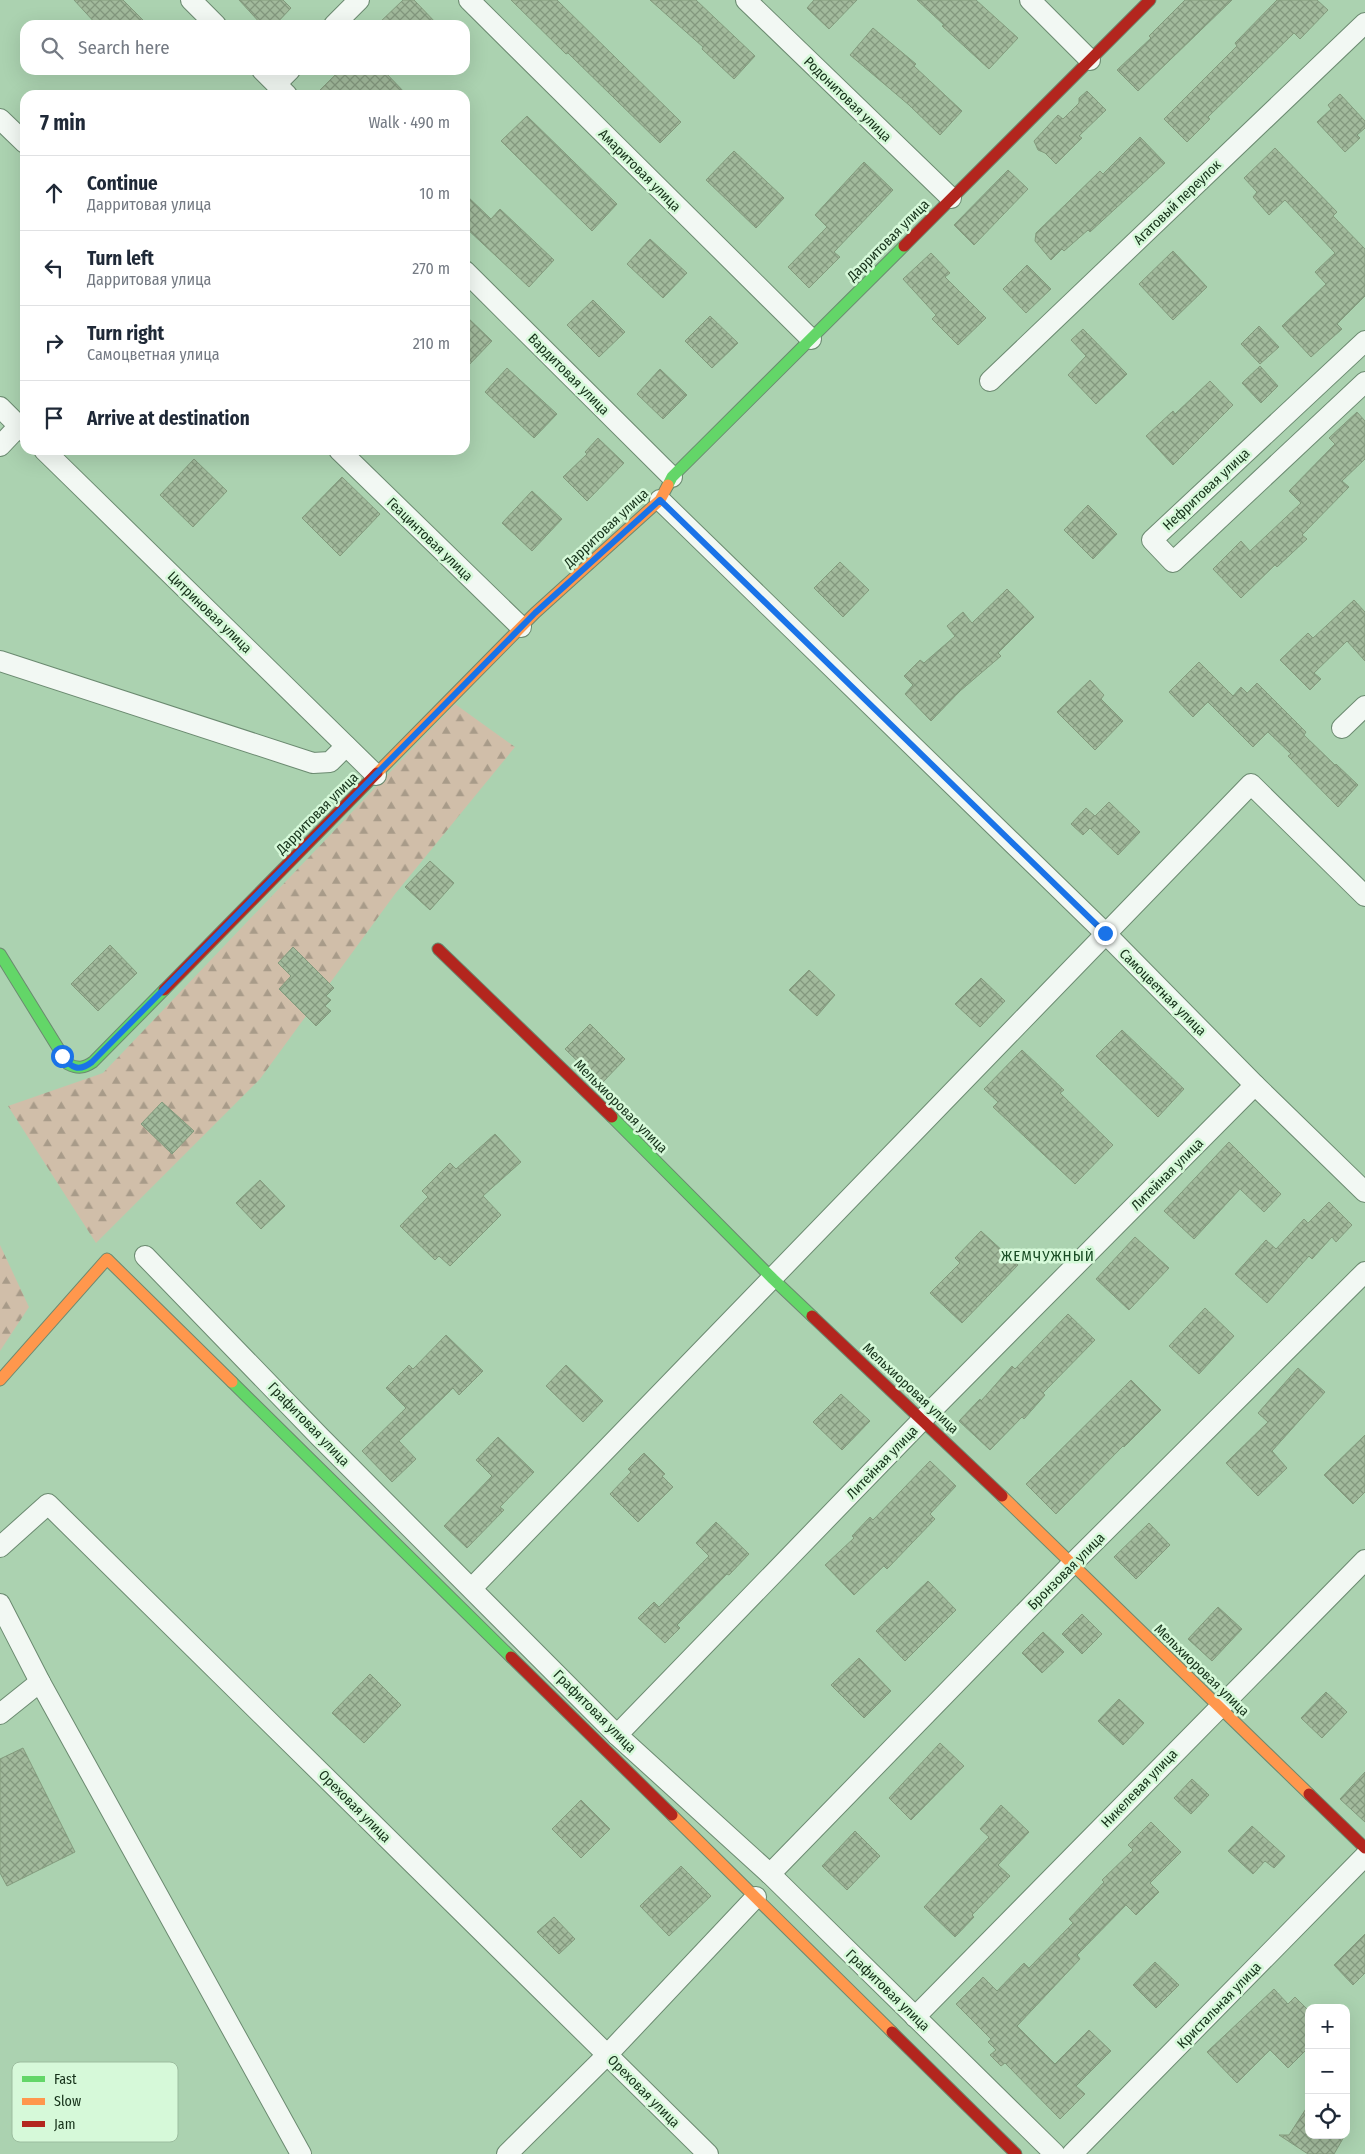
<!DOCTYPE html>
<meta charset="utf-8">
<style>
body{margin:0;font-family:"Fira Sans Condensed",sans-serif;background:#f6f6f7;color:#1f2937}
.controls{position:absolute;right:15px;bottom:15px;display:grid;overflow:hidden;border-radius:10px;box-shadow:0 5px 20px #0002}
.controls button{width:45px;height:45px;display:grid;place-items:center;padding:0;border:0;border-bottom:1px solid #e0e1e3;background:#fff;color:#1f2937;font:25px sans-serif}
.stop{position:absolute;width:15px;height:15px;margin:-11px;border:4px solid #1a73e8;border-radius:50%;background:#fff}
.stop.end{background:#1a73e8;border-color:#fff;box-shadow:0 1px 5px #0008}
.list{margin:0;padding:0;list-style:none}
h2{display:flex;justify-content:space-between;align-items:center;height:65px;margin:0;padding:0 20px;font-size:21px}
h2 small{font-size:16px;font-weight:400;color:#747a83}
.list li{display:grid;grid-template-columns:32px 1fr auto;gap:15px;align-items:center;box-sizing:border-box;height:75px;padding:0 20px;border-top:1px solid #e0e1e3}
.list b{display:block;font-size:19px;white-space:nowrap}
.list p{margin:0;font-size:16px;white-space:nowrap;color:#747a83}
.list em{font-size:16px;font-style:normal;color:#747a83}
.icon{flex:none;width:28px;height:28px;fill:none;stroke:currentColor;stroke-width:2;stroke-linecap:round;stroke-linejoin:round}
.map{position:relative;flex:none;width:1365px;height:2154px;overflow:hidden}
.search{position:absolute;background:#fff;box-shadow:0 5px 20px #0002;left:20px;top:20px;width:450px;height:55px;display:flex;align-items:center;gap:12px;box-sizing:border-box;padding:0 18px;border-radius:15px;color:#747a83;font-size:19px}
.panel{position:absolute;background:#fff;box-shadow:0 5px 20px #0002;left:20px;top:90px;width:450px;height:365px;border-radius:15px}
.map>svg:first-child{display:block}
.forest{fill:url(#forest-firs)}
.building{fill:url(#building-cross-hatch);stroke:#839b7d}
.lines{fill:none;stroke-linecap:round;stroke-linejoin:round}
.street-casing{stroke:#6b8a70;stroke-width:22}
.fast-casing{stroke:#6b8a70;stroke-width:13}
.slow-casing{stroke:#6b8a70;stroke-width:13}
.jam-casing{stroke:#6b8a70;stroke-width:13}
.street{stroke:#f2f8f3;stroke-width:20}
.fast{stroke:#63d668;stroke-width:11}
.slow{stroke:#ff974d;stroke-width:11}
.jam{stroke:#b3261e;stroke-width:11}
.route{stroke:#1a73e8;stroke-width:6}
.labels{text-anchor:middle;stroke-width:5;stroke-linejoin:round;paint-order:stroke}
.street-label{font-size:14px;fill:#153119;stroke:#d6f9d9}
.neighbourhood-label{font-size:15px;letter-spacing:1px;fill:#164a22;stroke:#d6f9d9}
.key{fill:#d6f9d9;stroke:#9cbd9f;stroke-width:1}
.key-label{font-size:14px;fill:#153119}
</style>
<div class="map">
<svg width="1365" height="2154" viewBox="0 0 1365 2154">
<defs>
<pattern id="forest-firs" width="22" height="20" patternUnits="userSpaceOnUse" patternTransform="scale(1.25)"><rect width="22" height="20" fill="#d0bea9"/><path d="M5 1l3.5 6h-7zM16 11l3.5 6h-7z" fill="#a89b89"/></pattern>
<pattern id="building-cross-hatch" width="8" height="8" patternUnits="userSpaceOnUse" patternTransform="scale(1.25)"><rect width="8" height="8" fill="#a2ba9c"/><path d="M0 0l8 8M0 8l8-8" fill="none" stroke="#83987e"/></pattern>
</defs>
<rect width="100%" height="100%" fill="#abd2b0"/>
<g class="forest">
<path d="M455,704L515,747L395,894L260,1079L96,1243L8,1106L103,1073Z"/>
<path d="M0,1245L29,1307L0,1351Z"/>
</g>
<g class="building">
<path d="M74,0H123L148,25H97Z"/>
<path d="M239,0H283L291,8L275,25H262Z"/>
<path d="M403,0H414L438,25H377Z"/>
<path d="M511,0H557L681,122L660,143L568,53L566,54Z"/>
<path d="M650,0H696L755,56L734,79L702,49L703,47Z"/>
<path d="M814,0H857L829,29L807,8Z"/>
<path d="M917,0H976L1018,38L989,69L942,26L944,25Z"/>
<path d="M1185,0H1232L1138,91L1117,70L1151,38L1149,36Z"/>
<path d="M1277,0H1317L1328,10L1300,39L1294,33L1208,117L1210,119L1187,142L1164,119L1237,46L1235,43Z"/>
<path d="M873,28L916,64L914,66L962,111L940,135L909,105L850,55Z"/>
<path d="M340,70H383L407,95H315Z"/>
<path d="M1087,91L1106,110L1079,136L1082,138L1056,164L1045,153L1038,150L1034,141L1058,115L1063,119L1079,103V98Z"/>
<path d="M1340,94L1365,121V128L1357,135L1360,138L1345,152L1317,122L1331,109L1328,105Z"/>
<path d="M527,116L617,204L592,231L501,141Z"/>
<path d="M1140,137L1165,163L1090,232L1088,230L1064,251L1062,249L1051,260L1035,241L1036,233L1100,171L1103,174Z"/>
<path d="M1275,148L1337,212L1333,216L1365,249V296L1337,324L1342,329L1311,357L1282,326L1326,284L1315,272L1335,253L1285,200L1269,215L1253,197L1257,192L1244,178Z"/>
<path d="M734,151L784,198L756,228L706,180Z"/>
<path d="M864,162L893,190L834,252L840,257L809,288L788,267L827,227L815,215Z"/>
<path d="M1008,170L1028,189L974,245L954,225Z"/>
<path d="M465,194L491,219L500,209L554,260L529,287L465,227Z"/>
<path d="M650,239L687,273L663,298L627,264Z"/>
<path d="M1173,251L1207,287L1173,320L1139,284Z"/>
<path d="M931,253L950,273L945,277L986,318L958,345L932,319L936,315L903,279Z"/>
<path d="M1027,265L1051,289L1026,313L1003,289Z"/>
<path d="M593,300L625,332L599,357L567,325Z"/>
<path d="M465,315L492,341L465,369Z"/>
<path d="M710,316L738,343L712,368L685,341Z"/>
<path d="M1259,326L1279,347L1260,364L1241,344Z"/>
<path d="M1083,329L1127,374L1096,404L1068,375L1086,356L1071,340Z"/>
<path d="M1260,366L1278,386L1261,403L1242,383Z"/>
<path d="M507,368L557,414L534,438L485,392Z"/>
<path d="M660,369L687,395L663,419L637,394Z"/>
<path d="M1210,381L1233,405L1173,465L1146,436L1173,411L1175,414Z"/>
<path d="M1357,412L1365,421V459L1342,481L1349,487L1302,535L1307,539L1277,567L1275,565L1241,598L1213,569L1241,541L1250,551L1301,503L1289,491L1335,444L1329,438Z"/>
<path d="M598,438L624,463L587,501L563,477L587,454L585,452Z"/>
<path d="M194,459L227,491L193,527L160,495Z"/>
<path d="M342,477L380,514L340,556L302,518Z"/>
<path d="M532,491L562,519L532,551L502,523Z"/>
<path d="M1088,505L1117,534L1093,559L1064,530Z"/>
<path d="M840,562L869,590L843,617L814,588Z"/>
<path d="M1007,589L1034,617L998,653L1001,656L960,691L931,721L905,694L913,685L904,676L920,660L924,663L955,636L947,626L963,612L972,623Z"/>
<path d="M1354,600L1365,612V661L1347,641L1314,673L1321,679L1310,690L1280,660L1308,633L1313,638Z"/>
<path d="M1199,662L1233,696L1241,687L1247,693L1257,683L1306,732L1304,735L1335,765L1336,764L1358,785L1338,807L1288,756L1291,754L1268,732L1253,747L1208,702L1193,717L1169,692Z"/>
<path d="M1090,680L1104,695L1101,699L1123,721L1095,750L1057,712Z"/>
<path d="M1109,802L1140,832L1118,855L1090,828L1083,835L1071,824L1086,808L1095,816Z"/>
<path d="M430,861L454,883L430,910L405,887Z"/>
<path d="M110,945L137,973L98,1011L71,984Z"/>
<path d="M293,947L334,988L326,996L331,1000L325,1006L331,1011L316,1026L279,989L291,976L278,963Z"/>
<path d="M809,970L835,995L817,1016L789,990Z"/>
<path d="M981,978L1005,1001L980,1027L955,1004Z"/>
<path d="M590,1024L625,1059L601,1084L565,1049Z"/>
<path d="M1122,1030L1184,1089L1158,1117L1096,1056Z"/>
<path d="M1022,1050L1064,1090L1060,1093L1113,1145L1075,1184L993,1107L998,1102L984,1089Z"/>
<path d="M162,1102L194,1131L172,1154L141,1124Z"/>
<path d="M495,1134L521,1162L483,1196L501,1215L450,1266L439,1256L435,1260L400,1226L428,1197L422,1191L450,1163L456,1169Z"/>
<path d="M1229,1142L1281,1194L1264,1212L1240,1189L1194,1239L1164,1211Z"/>
<path d="M260,1180L285,1206L261,1229L236,1203Z"/>
<path d="M1329,1202L1352,1225L1336,1242L1332,1237L1312,1259L1309,1256L1267,1303L1235,1274L1266,1240L1276,1249L1304,1219L1308,1223Z"/>
<path d="M981,1231L1018,1265L962,1323L930,1293L960,1263L955,1258Z"/>
<path d="M1135,1237L1169,1268L1129,1310L1096,1279Z"/>
<path d="M1205,1308L1234,1336L1199,1374L1169,1346Z"/>
<path d="M1068,1314L1095,1340L1043,1393L1045,1395L1024,1419L1022,1417L990,1450L959,1421L980,1399L981,1401L1012,1366L1015,1369Z"/>
<path d="M446,1335L483,1371L459,1395L453,1388L399,1441L416,1459L392,1482L362,1451L406,1408L386,1388L409,1365L413,1369Z"/>
<path d="M566,1365L603,1401L583,1422L546,1386Z"/>
<path d="M1298,1368L1325,1392L1272,1451L1287,1468L1258,1496L1226,1463L1268,1422L1258,1413Z"/>
<path d="M1131,1380L1161,1410L1124,1447L1123,1446L1056,1514L1026,1484Z"/>
<path d="M841,1394L870,1421L842,1450L813,1422Z"/>
<path d="M1365,1435V1492L1353,1504L1324,1475Z"/>
<path d="M498,1437L534,1472L500,1507L504,1510L467,1548L444,1526L492,1476L476,1460Z"/>
<path d="M644,1453L665,1474L662,1476L673,1487L638,1522L610,1494L631,1472L628,1469Z"/>
<path d="M930,1461L956,1486L930,1514L935,1519L887,1569L884,1566L854,1595L825,1565L854,1538L852,1536L870,1517L873,1520Z"/>
<path d="M716,1522L749,1554L729,1575L727,1574L677,1625L680,1628L665,1643L638,1618L654,1602L659,1607L709,1556L696,1543Z"/>
<path d="M1149,1523L1170,1545L1136,1579L1114,1557Z"/>
<path d="M928,1581L956,1610L905,1661L876,1631Z"/>
<path d="M1218,1607L1242,1629L1212,1661L1188,1639Z"/>
<path d="M1082,1614L1102,1634L1082,1654L1062,1634Z"/>
<path d="M1043,1632L1064,1652L1042,1673L1022,1653Z"/>
<path d="M859,1658L891,1691L864,1718L831,1685Z"/>
<path d="M370,1674L401,1705L364,1743L332,1713Z"/>
<path d="M1326,1692L1347,1712L1322,1738L1301,1718Z"/>
<path d="M1119,1699L1144,1723L1123,1745L1098,1721Z"/>
<path d="M940,1743L964,1766L911,1820L889,1798Z"/>
<path d="M23,1748L75,1852L7,1886L0,1873V1759Z"/>
<path d="M1365,1772V1822L1340,1799Z"/>
<path d="M1192,1779L1209,1795L1191,1814L1174,1798Z"/>
<path d="M581,1800L610,1829L581,1858L552,1829Z"/>
<path d="M1001,1805L1029,1832L998,1865L1010,1876L972,1915L974,1917L955,1937L924,1907L989,1837L980,1829Z"/>
<path d="M1151,1822L1181,1852L1150,1883L1159,1892L1136,1915L1126,1905L1077,1955L1080,1959L1017,2026L1055,2064L1089,2030L1111,2051L1076,2086L1085,2094L1060,2119L1005,2063L1001,2066L990,2055L996,2050L988,2042L991,2039L956,2004L983,1977L997,1991L1024,1963L1029,1968L1073,1923L1069,1919L1104,1882L1102,1880L1133,1850L1128,1845Z"/>
<path d="M1252,1826L1285,1856L1274,1868L1265,1861L1253,1874L1228,1851Z"/>
<path d="M855,1831L880,1856L847,1890L822,1866Z"/>
<path d="M681,1866L711,1896L669,1936L640,1906Z"/>
<path d="M554,1917L575,1939L559,1954L537,1932Z"/>
<path d="M1365,1934V1973L1353,1985L1334,1965Z"/>
<path d="M1155,1962L1179,1985L1156,2008L1133,1985Z"/>
<path d="M1274,1989L1288,2004L1295,1997L1309,2011V2047L1288,2068L1270,2050L1237,2083L1207,2052Z"/>
<path d="M1309,2104V2135H1345L1334,2154H1308L1279,2135H1289Z"/>
</g>
<g class="lines">
<defs>
<g id="street">
<path d="M191,0L216,25"/>
<path d="M469,0L811,339"/>
<path d="M746,0L951,198"/>
<path d="M1030,0L1090,60"/>
<path d="M334,25L359,0"/>
<path d="M262,70L287,95"/>
<path d="M276,84L290,70"/>
<path d="M0,119L25,143"/>
<path d="M465,271L672,477"/>
<path d="M1365,341L1152,540L1173,562L1365,382"/>
<path d="M990,381L1365,23"/>
<path d="M0,407L25,432"/>
<path d="M0,446L19,426"/>
<path d="M44,450L376,775"/>
<path d="M339,450L521,627"/>
<path d="M660,500L1105,933L1255,1085L1365,1192"/>
<path d="M0,661L313,763L330,762L346,746"/>
<path d="M1342,728L1365,706"/>
<path d="M145,1256L319,1436L617,1735L770,1874L1055,2154"/>
<path d="M0,1547L48,1504L708,2154"/>
<path d="M473,1587L1251,784L1365,896"/>
<path d="M0,1604L40,1682L301,2154"/>
<path d="M0,1714L40,1682"/>
<path d="M617,1735L923,1419L1255,1085"/>
<path d="M770,1874L1072,1564L1365,1272"/>
<path d="M915,2017L1365,1560"/>
<path d="M507,2154L607,2055L756,1897"/>
<path d="M1072,2154L1365,1856"/>
</g>
<g id="fast">
<path d="M668,485L672,477L904,246"/>
<path d="M0,954L68,1064C78,1069 84,1068 93,1062L164,990"/>
<path d="M612,1117L773,1279L812,1316"/>
<path d="M232,1382L511,1657"/>
</g>
<g id="slow">
<path d="M377,773L535,613L660,500L668,485"/>
<path d="M0,1380L107,1259L232,1382"/>
<path d="M1002,1496L1309,1794"/>
<path d="M672,1815L892,2032"/>
</g>
<g id="jam">
<path d="M904,246L1150,0"/>
<path d="M438,949L612,1117"/>
<path d="M164,990L377,773"/>
<path d="M812,1316L1002,1496"/>
<path d="M511,1657L672,1815"/>
<path d="M1309,1794L1365,1848"/>
<path d="M892,2032L1016,2154"/>
</g>
</defs>
<use href="#street" class="street-casing"/>
<use href="#fast" class="fast-casing"/>
<use href="#slow" class="slow-casing"/>
<use href="#jam" class="jam-casing"/>
<use href="#street" class="street"/>
<use href="#fast" class="fast"/>
<use href="#slow" class="slow"/>
<use href="#jam" class="jam"/>
</g>
<g class="lines">
<path class="route" d="M62,1056C71,1068 79,1072 92,1062L535,613L660,500L1105,933"/>
</g>
<g class="labels">
<g class="street-label">
<text transform="translate(848 99) rotate(44)" y="5">Родонитовая улица</text>
<text transform="translate(640 170) rotate(45)" y="5">Амаритовая улица</text>
<text transform="translate(1177 202) rotate(-44)" y="5">Агатовый переулок</text>
<text transform="translate(888 240) rotate(-45)" y="5">Дарритовая улица</text>
<text transform="translate(569 374) rotate(45)" y="5">Вардитовая улица</text>
<text transform="translate(1206 489) rotate(-43)" y="5">Нефритовая улица</text>
<text transform="translate(606 528) rotate(-43)" y="5">Дарритовая улица</text>
<text transform="translate(430 539) rotate(44)" y="5">Геацинтовая улица</text>
<text transform="translate(210 612) rotate(44)" y="5">Цитриновая улица</text>
<text transform="translate(317 813) rotate(-45)" y="5">Дарритовая улица</text>
<text transform="translate(1163 992) rotate(45)" y="5">Самоцветная улица</text>
<text transform="translate(621 1106) rotate(45)" y="5">Мельхиоровая улица</text>
<text transform="translate(1167 1174) rotate(-45)" y="5">Литейная улица</text>
<text transform="translate(911 1388) rotate(43)" y="5">Мельхиоровая улица</text>
<text transform="translate(309 1424) rotate(46)" y="5">Графитовая улица</text>
<text transform="translate(882 1462) rotate(-46)" y="5">Литейная улица</text>
<text transform="translate(1066 1571) rotate(-45)" y="5">Бронзовая улица</text>
<text transform="translate(1202 1670) rotate(44)" y="5">Мельхиоровая улица</text>
<text transform="translate(595 1711) rotate(45)" y="5">Графитовая улица</text>
<text transform="translate(1139 1788) rotate(-46)" y="5">Никелевая улица</text>
<text transform="translate(355 1806) rotate(45)" y="5">Ореховая улица</text>
<text transform="translate(888 1990) rotate(44)" y="5">Графитовая улица</text>
<text transform="translate(1219 2005) rotate(-46)" y="5">Кристальная улица</text>
<text transform="translate(644 2091) rotate(45)" y="5">Ореховая улица</text>
</g>
<g class="neighbourhood-label">
<text x="1048" y="1261">ЖЕМЧУЖНЫЙ</text>
</g>
</g>
<rect x="12" y="2062" width="166" height="80" rx="8" class="key"/>
<rect x="22" y="2076" width="23" height="6" fill="#63d668"/>
<rect x="22" y="2098" width="23" height="7" fill="#ff974d"/>
<rect x="22" y="2121" width="23" height="6" fill="#b3261e"/>
<g class="key-label">
<text x="54" y="2084">Fast</text>
<text x="54" y="2106">Slow</text>
<text x="54" y="2129">Jam</text>
</g>
</svg>
<div class="controls">
<button>+</button>
<button>−</button>
<button><svg class="icon" aria-label="locate" viewBox="0 0 24 24"><circle cx="12" cy="12" r="6"/><path d="M12 2v4M12 18v4M2 12h4M18 12h4"/></svg></button>
</div>
<div class="stop" style="left:62px;top:1056px"></div>
<div class="stop end" style="left:1105px;top:933px"></div>
<div class="search"><svg class="icon" aria-label="search" viewBox="0 0 24 24"><circle cx="10" cy="10" r="6"/><path d="M15 15l6 6"/></svg>Search here</div>
<section class="panel">
<h2>7 min<small>Walk · 490 m</small></h2>
<ul class="list">
<li><svg class="icon" aria-label="ahead" viewBox="0 0 24 24"><path d="M12 20V5M6 11l6-6 6 6"/></svg><div><b>Continue</b><p>Дарритовая улица</p></div><em>10 m</em></li>
<li><svg class="icon" aria-label="left" viewBox="0 0 24 24"><path d="M17 20v-9H6M10 6l-5 5 5 5"/></svg><div><b>Turn left</b><p>Дарритовая улица</p></div><em>270 m</em></li>
<li><svg class="icon" aria-label="right" viewBox="0 0 24 24"><path d="M7 20v-9h11M14 6l5 5-5 5"/></svg><div><b>Turn right</b><p>Самоцветная улица</p></div><em>210 m</em></li>
<li><svg class="icon" aria-label="arrive" viewBox="0 0 24 24"><path d="M6 21V4h12l-3 4 3 4H6"/></svg><div><b>Arrive at destination</b></div></li>
</ul>
</section>
</div>
